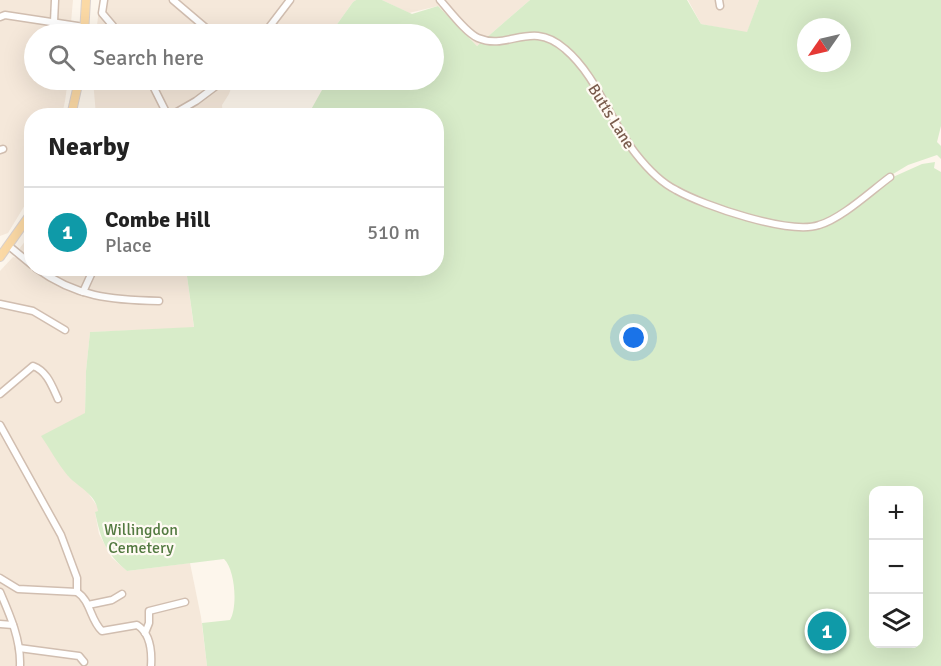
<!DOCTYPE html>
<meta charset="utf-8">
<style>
body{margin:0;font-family:Signika,sans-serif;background:#f2f2f2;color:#222}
.controls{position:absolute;right:18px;bottom:18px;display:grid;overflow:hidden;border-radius:12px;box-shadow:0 6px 24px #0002}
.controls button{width:54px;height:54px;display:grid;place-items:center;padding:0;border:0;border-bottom:2px solid #e0e0e0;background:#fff;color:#222;font:30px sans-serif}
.compass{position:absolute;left:797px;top:18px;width:54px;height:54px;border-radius:50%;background:#fff;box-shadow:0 6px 24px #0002;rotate:236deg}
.you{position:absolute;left:634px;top:338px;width:21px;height:21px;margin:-15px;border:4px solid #fff;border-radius:50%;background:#1a73e8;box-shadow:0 0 0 9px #1a73e833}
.badge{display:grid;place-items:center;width:39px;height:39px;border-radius:50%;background:#e76f51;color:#fff;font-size:20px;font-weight:700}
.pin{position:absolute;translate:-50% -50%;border:3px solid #fff;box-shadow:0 2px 6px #0006}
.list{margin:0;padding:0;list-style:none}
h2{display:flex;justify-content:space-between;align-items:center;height:78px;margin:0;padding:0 24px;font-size:26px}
h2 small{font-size:20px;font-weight:400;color:#767676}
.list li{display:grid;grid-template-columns:39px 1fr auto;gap:18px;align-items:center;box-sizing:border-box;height:90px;padding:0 24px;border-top:2px solid #e0e0e0}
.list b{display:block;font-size:22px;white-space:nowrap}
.list p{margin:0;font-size:20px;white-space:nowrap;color:#767676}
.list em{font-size:20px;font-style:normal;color:#767676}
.icon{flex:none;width:33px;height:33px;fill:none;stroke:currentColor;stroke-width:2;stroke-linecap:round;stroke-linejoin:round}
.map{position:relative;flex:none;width:941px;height:666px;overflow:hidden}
.search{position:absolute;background:#fff;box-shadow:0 6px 24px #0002;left:24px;top:24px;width:420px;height:66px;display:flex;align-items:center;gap:15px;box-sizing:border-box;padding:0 21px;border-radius:33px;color:#767676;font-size:22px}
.panel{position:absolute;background:#fff;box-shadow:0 6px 24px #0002;left:24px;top:108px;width:420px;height:168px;border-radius:24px}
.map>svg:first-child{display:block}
.residential{fill:#f5e8da}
.green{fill:#d8ecc9;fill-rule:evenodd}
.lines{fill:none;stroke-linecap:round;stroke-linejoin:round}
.minor-casing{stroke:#d1beb0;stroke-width:9}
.major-casing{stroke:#dad1cd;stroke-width:10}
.minor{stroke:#fff;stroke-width:6}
.major{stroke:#fbd9a5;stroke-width:8}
.labels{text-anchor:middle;stroke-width:4.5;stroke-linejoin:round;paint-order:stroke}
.street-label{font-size:16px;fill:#7a5c4d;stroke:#fffaf3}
.park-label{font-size:16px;fill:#537a41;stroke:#fffaf3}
</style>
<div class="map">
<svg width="941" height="666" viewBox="0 0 941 666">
<rect width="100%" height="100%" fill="#fdf6ec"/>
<g class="residential">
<path d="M0,0H73L70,34H34V80H68L65,101L62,115L32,116L31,195L8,233L0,236Z"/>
<path d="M100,0H356L353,2L330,34H96Z"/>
<path d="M382,0H530L477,46L438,6L409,13Z"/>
<path d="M688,0H759L747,33L701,24Z"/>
<path d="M93,80H234L229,94L222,105L223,115H96Z"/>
<path d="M31,233L32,268L186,269L194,328L90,332L86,371L85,413L68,476L86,490L97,506L170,502L95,512L99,534L112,558L127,571L190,563L201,617L207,666H0V271L13,257L17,258L21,251L20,248Z"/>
</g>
<path class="green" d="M356,0H382L412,14L438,6L477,46L530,0H687L701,24L747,32L759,0H941V126L937,142L941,146V159L937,155L908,165L893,174V177L922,164L935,162L934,168L941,172V666H207L202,623L230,620C238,607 235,569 224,559L127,571C105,552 101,540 95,512L98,511C96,494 78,487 68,476C58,464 50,449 41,436L85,413L86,371L90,332L194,327L186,269L436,268V116L308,115L322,90L316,84L319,80H434V34H330L353,2ZM806,27H842V63H806ZM874,490H918V644H874Z"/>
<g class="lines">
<defs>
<g id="minor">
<path d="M104,0L102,13L113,26"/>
<path d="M173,0L213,34"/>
<path d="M440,0C449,10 466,33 478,38C509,51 531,19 565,49C597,76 610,121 636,154C647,168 660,182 676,190C704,206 790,235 819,225C841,219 871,191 890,177"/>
<path d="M719,0L720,6"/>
<path d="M0,17L5,15L84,27"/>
<path d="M54,22L55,0"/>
<path d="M264,34L290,0"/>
<path d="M150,80L168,116"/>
<path d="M170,116L196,101L224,80"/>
<path d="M0,150L3,149"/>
<path d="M9,246L32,265"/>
<path d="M36,268C76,297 111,300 159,301"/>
<path d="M83,292L94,268"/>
<path d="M0,304L33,311L65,330"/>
<path d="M0,394L33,366C47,371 52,386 58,399"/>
<path d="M0,425L61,535L77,578V592"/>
<path d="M0,578L18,589L77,592C91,601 90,620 102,631L137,625C150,633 152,651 151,666"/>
<path d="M0,592C10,615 21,640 20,666"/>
<path d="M88,605L112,600L122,594"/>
<path d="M0,624L13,625"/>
<path d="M145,633L149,623V611L185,602"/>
<path d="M19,648L79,656L84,662"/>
</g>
<g id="major">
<path d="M84,34L86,0"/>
<path d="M71,116L79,80"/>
<path d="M0,257L32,212"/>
</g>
</defs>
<use href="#minor" class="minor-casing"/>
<use href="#major" class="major-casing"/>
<use href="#minor" class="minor"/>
<use href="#major" class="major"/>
</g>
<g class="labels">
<g class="street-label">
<text transform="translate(612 116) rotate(58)" y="6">Butts Lane</text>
</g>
<g class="park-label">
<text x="141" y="535">Willingdon<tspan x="141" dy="18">Cemetery</tspan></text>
</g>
</g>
</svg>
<div class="controls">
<button>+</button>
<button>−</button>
<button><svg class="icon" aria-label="layers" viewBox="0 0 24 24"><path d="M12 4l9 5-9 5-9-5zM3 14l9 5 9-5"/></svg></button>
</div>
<svg class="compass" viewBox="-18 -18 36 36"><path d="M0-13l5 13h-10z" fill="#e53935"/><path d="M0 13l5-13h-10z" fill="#767676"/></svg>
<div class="you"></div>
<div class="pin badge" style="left:827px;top:631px;background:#0f9aa8">1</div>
<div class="search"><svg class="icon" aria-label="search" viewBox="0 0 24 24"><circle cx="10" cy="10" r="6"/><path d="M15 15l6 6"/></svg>Search here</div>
<section class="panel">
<h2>Nearby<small></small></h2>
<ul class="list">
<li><span class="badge" style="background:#0f9aa8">1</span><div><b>Combe Hill</b><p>Place</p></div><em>510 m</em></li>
</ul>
</section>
</div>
